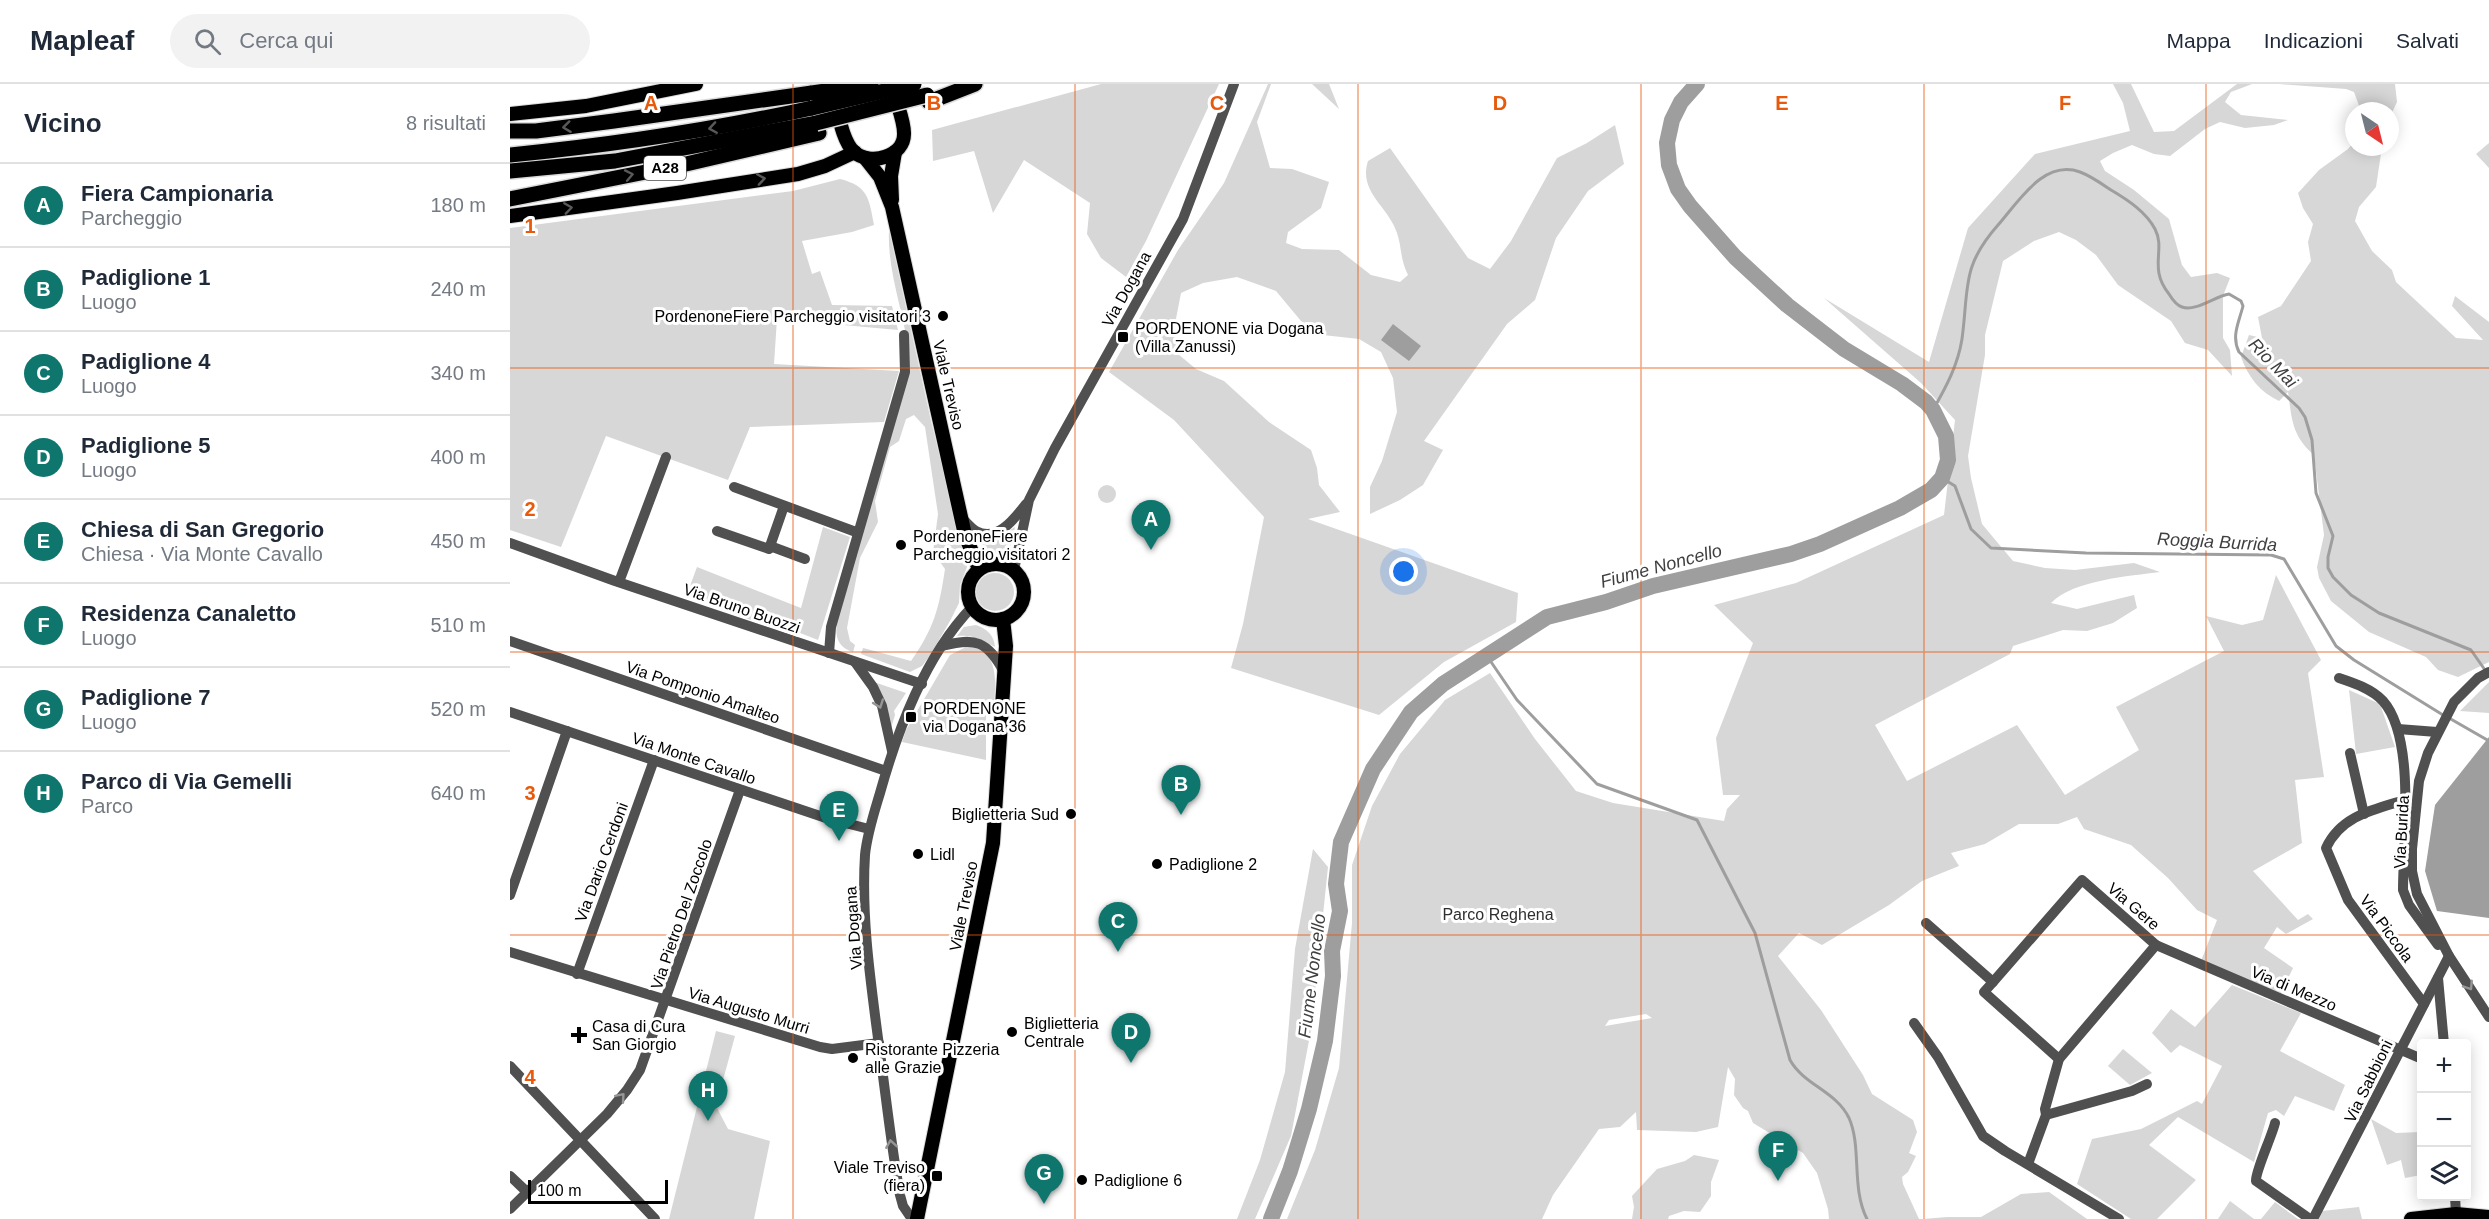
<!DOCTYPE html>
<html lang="it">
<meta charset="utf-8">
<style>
body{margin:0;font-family:Arial,sans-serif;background:#f2f2f3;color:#1f2937}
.controls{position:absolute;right:18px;bottom:18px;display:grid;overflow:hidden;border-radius:6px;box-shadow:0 3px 15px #0003}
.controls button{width:54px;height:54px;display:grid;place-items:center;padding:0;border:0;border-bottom:2px solid #e0e1e3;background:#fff;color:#1f2937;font:30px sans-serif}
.compass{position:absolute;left:1835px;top:18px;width:54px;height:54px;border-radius:50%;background:#fff;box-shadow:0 3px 15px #0003;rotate:145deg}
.scale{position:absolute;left:18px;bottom:15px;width:140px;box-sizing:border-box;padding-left:6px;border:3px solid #000;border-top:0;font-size:16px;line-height:21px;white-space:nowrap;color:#000;-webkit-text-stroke:4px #fff;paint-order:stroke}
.you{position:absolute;left:894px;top:488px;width:21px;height:21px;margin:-15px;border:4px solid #fff;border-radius:50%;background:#1a73e8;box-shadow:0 0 0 9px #1a73e833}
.badge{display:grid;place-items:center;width:39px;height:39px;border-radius:50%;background:#0f766e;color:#fff;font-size:20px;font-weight:700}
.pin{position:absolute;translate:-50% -50px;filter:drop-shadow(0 2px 3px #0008)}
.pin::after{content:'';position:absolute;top:32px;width:21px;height:18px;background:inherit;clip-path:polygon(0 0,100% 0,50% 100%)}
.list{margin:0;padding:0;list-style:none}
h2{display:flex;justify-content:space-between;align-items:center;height:78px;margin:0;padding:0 24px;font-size:26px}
h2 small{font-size:20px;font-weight:400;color:#747a83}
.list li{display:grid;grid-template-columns:39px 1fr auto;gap:18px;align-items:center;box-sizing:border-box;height:84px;padding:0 24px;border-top:2px solid #e0e1e3}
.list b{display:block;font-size:22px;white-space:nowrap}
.list p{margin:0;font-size:20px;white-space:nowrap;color:#747a83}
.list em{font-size:20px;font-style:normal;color:#747a83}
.icon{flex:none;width:33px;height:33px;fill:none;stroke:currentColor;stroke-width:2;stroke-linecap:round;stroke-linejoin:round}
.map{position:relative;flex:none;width:1979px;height:1135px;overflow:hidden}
header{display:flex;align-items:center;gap:36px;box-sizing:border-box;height:84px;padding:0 30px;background:#fff;border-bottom:2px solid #e0e1e3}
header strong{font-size:28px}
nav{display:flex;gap:33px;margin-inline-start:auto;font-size:21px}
.search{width:420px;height:54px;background:#f2f2f3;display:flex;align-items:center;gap:15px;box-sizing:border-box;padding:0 21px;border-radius:33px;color:#747a83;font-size:22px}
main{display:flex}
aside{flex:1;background:#fff}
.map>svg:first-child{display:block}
.green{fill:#d7d7d7;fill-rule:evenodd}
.water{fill:#9e9e9e}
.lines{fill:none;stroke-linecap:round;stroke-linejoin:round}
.stream{stroke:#9e9e9e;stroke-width:3}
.river{stroke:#9e9e9e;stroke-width:16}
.major-casing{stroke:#dbdbdb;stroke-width:16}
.highway-casing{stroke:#dbdbdb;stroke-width:18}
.minor{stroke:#505050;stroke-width:10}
.major{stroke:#000;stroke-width:14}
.highway{stroke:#000;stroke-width:15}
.highway-bridge-casing{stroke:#dbdbdb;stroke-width:18;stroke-linecap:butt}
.highway-bridge{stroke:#000;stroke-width:15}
.oneway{stroke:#595959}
.oneway2{stroke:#969696}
.grid{fill:none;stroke:#e8590c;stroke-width:1.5;stroke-opacity:0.55}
.poi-dot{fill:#000;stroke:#fff;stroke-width:2}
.labels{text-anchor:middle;stroke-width:6;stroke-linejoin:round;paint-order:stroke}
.shield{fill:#fff;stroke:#4c4c4c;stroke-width:1.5}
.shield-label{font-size:15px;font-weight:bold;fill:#000}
.street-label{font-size:16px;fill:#000;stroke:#fff}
.poi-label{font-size:16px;fill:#000;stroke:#fff;text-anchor:start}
.park-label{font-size:16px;fill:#2e2e2e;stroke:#fff}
.water-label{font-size:18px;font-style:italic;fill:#3f3f3f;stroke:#fff}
.grid-label{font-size:20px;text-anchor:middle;font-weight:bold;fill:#e8590c;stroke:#fff;stroke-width:6;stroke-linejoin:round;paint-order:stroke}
</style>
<header>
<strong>Mapleaf</strong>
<div class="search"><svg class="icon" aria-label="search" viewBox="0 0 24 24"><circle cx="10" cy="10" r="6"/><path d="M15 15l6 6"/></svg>Cerca qui</div>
<nav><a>Mappa</a><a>Indicazioni</a><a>Salvati</a></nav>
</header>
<main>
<aside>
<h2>Vicino<small>8 risultati</small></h2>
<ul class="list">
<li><span class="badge">A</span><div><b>Fiera Campionaria</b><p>Parcheggio</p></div><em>180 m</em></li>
<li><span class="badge">B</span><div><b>Padiglione 1</b><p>Luogo</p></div><em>240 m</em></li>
<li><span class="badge">C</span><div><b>Padiglione 4</b><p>Luogo</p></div><em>340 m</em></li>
<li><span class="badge">D</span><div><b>Padiglione 5</b><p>Luogo</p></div><em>400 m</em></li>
<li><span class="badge">E</span><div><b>Chiesa di San Gregorio</b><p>Chiesa · Via Monte Cavallo</p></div><em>450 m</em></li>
<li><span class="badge">F</span><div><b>Residenza Canaletto</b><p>Luogo</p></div><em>510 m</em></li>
<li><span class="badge">G</span><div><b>Padiglione 7</b><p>Luogo</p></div><em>520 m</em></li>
<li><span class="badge">H</span><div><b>Parco di Via Gemelli</b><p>Parco</p></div><em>640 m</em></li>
</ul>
</aside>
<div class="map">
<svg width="1979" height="1135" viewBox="0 0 1979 1135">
<rect width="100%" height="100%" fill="#fff"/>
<g class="green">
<path d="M591,0H709L636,157L616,193L591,174L577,150L580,119L514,76L483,129L464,67L423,77L422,46Z"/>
<path d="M758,0H761L747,38L760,84L782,85L819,98L811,124L778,148L776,159L792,165L829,166L861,191L890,198L898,191C890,175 892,164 887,149C878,122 848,108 858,77L880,64L958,174L980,185L1001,157L1047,74L1077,59L1105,41L1114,80L1078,107L1046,154L1025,216L997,240L914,357L933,366L913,401L890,416L860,430V403L872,377L887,328L883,294L871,268L849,255L813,251L791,237L766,207L727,193L693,199L671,209L664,245L668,270L686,285L714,297L759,338L801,366L807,384L809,401L830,428L798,435L1008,509L1006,538L934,578L869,631L721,584L733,540L754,433L664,336L599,288L668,166L714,99Z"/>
<path d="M802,0H819L829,25Z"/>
<path d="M1603,0H1621L1644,48L1664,47L1727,0H1742L1721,8L1715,18L1731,31L1778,36L1764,41L1735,44L1710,38L1695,45L1660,72L1644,70L1622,61L1603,69L1590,77L1595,87L1624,106L1659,135L1672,181L1681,193L1707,189L1720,194L1713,212V254L1720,266L1722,292L1698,266L1675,259L1661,237L1608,201L1586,171L1566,156L1549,148L1524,157L1493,177L1475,251V271L1458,372L1461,394L1472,440L1503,477L1535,484L1565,486L1624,479L1650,488C1620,492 1563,496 1541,519L1567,525L1624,511L1627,524L1603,539L1577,547L1553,546L1503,562L1500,570L1365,641L1397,697L1507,641L1555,711L1629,666L1606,623L1714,567L1696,532L1732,541L1753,536L1766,491L1811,576L1798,589L1814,693L1785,696L1792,759L1743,787L1788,836L1798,830L1803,835L1776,850L1767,843L1754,864L1783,884L1771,909L1691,877L1707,836L1687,826L1658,794L1621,761L1574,745L1567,733L1548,740H1509L1475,760L1441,769L1449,782L1412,797L1379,821L1312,861L1289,849L1268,872L1311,926L1353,991L1362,1010L1403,1036L1407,1048L1399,1069L1406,1072L1398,1088L1392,1093L1393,1100L1409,1135H1319L1318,1125L1307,1089L1293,1069L1243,1039L1238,1027L1233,1024L1224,1011L1225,995L1218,983L1208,1043L1186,1048L1127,1046L1126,1028L1110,1043L1089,1045L1043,1111L1032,1135H777L805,1066L829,984L842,839V781L862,722L890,670L935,616L980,589L1025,655L1066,707L1103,719L1214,737L1217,725L1230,711H1213L1206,654L1243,559L1204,521L1286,499L1434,431L1445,336L1411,299L1314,214L1419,278L1458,144L1525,70L1620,47L1613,19ZM1136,930L1142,934L1095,942L1099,936Z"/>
<path d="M1769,0H1885L1887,18L1880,33V27H1851L1844,8L1836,5Z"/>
<path d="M1844,58V63H1872L1866,103L1849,123L1845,137L1862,167L1882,186L1886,198L1946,254L1973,256L1942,222L1945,212L1979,238V578L1948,593L1928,586L1916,573L1859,548L1821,517L1809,494L1807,483L1814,451L1804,371C1782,352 1782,336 1778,308L1769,317C1750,308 1738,293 1731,273L1739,251L1752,254L1748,233L1771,222L1801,177L1798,158L1803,140L1793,124L1788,109L1809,86L1838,65Z"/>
<path d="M1979,59V84L1966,70Z"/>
<path d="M330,95C358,102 359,114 364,141L342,148L292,157L302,190L310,187L322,221L382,222L388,246L267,235L264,280L389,287L374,338L240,343L218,396L96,352L51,463L0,446V144L283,107Z"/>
<path d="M379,146L421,337L457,483L450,501L449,519L440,537L419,573L412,582L400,588L351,570L353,564L357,565L401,577C424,544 429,525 435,485L423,468L428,430L415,343L404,331L396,335L389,357L380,363L365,417L368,438L350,474L337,544L340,557L345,561L343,568C319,560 327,540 330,520L399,270C394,229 377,187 379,146Z"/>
<circle cx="597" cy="410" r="9"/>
<path d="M313,443L340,453L308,556L247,532L244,537L223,530V526L177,510L187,483L291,524Z"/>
<path d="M505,443L501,462L492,470C480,471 470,464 466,452L489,453Z"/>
<circle cx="485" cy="508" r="19"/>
<path d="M466,541C477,545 484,551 485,563C473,557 464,550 447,552L454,543Z"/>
<path d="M460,561C489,567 486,599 484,622L476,624V676L392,658L396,646L440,571Z"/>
<path d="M364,598L396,609L384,627L385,631L381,644Z"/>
<path d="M1979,598V629L1950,627Z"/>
<path d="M1839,606L1870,620L1885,663L1846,670Z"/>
<path d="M803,765L818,783L801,946L781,1052L745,1135H727L750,1076L775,988L785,865Z"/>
<path d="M1722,901L1791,929L1770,967L1835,1001L1824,1027L1785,1012L1774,1032L1766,1026L1758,1029L1744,1078L1668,1033L1639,1061L1686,1096L1647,1135H1621L1567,1100L1582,1055L1631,1045L1687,1017L1692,1020L1712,982L1670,961L1661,969L1642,949L1661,925L1685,943Z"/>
<path d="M206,947L225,952L206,1022L218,1045L260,1057L244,1135H159Z"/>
<path d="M1613,965L1642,989L1620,1001L1598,982Z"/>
<path d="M1861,1035L1886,1049L1911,1048V1091L1895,1094L1891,1076L1877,1081Z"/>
<path d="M1184,1071L1209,1076L1201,1098V1112L1190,1128L1174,1127L1159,1132L1158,1135H1122L1124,1123L1122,1112L1147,1085L1175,1077Z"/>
<path d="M1539,1108L1577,1135H1413L1437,1133H1471L1511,1110Z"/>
<path d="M1720,1117L1744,1135H1708Z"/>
<path d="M1765,1118L1788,1135H1751Z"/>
<path d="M1849,1123L1852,1135H1809L1812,1127Z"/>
</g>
<g class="water">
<path d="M883,240L911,262L899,277L871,256Z"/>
<path d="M1979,653V834L1927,827L1915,787L1925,721Z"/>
</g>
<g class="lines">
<g class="stream">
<path d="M1423,326C1436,303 1448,281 1452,255C1459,203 1451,183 1488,141C1509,117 1534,75 1570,88C1581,92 1592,100 1601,106C1618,116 1636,128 1645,145C1656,166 1638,184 1659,210C1662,215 1666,221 1672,223C1686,228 1705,212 1719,210L1731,217L1733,222C1729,238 1721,252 1729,268L1789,324L1795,333L1802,356L1806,409L1823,452L1818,473V484L1823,493L1841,511L1869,529L1961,566L1975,586"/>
<path d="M1432,394L1445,402L1461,445L1481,464L1576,469L1761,471L1774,475L1826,562L1844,576L1933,631"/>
<path d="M977,572L1007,616L1087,700L1187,736L1245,849L1280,976C1294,1001 1326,1007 1339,1034C1352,1063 1341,1104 1357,1135"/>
<path d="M1939,634L1979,657"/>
</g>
<path class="river" d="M761,1135L780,1087L799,1025L815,957L823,892L822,867L830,827L826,800L831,758L863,685L901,628L933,600L1037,533L1096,518L1143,502L1281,470L1310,460L1390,424L1421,406L1432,394L1438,376L1436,352L1423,326L1416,318L1392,300L1334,265L1277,221L1225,173L1180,122L1168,105L1159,81L1157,59L1162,36L1171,18L1187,0"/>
<defs>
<g id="major">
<path d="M327,25C330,38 334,58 344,68C360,82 395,73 394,49C394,36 387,21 384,8"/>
<path d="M0,30L76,22L186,0"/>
<path d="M355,74L370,93L382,123L455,451L469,485"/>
<path d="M382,116L381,92L385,68"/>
<path d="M0,132L167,109L288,90L315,82L345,68"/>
<circle cx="486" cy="508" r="28"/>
<path d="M407,1135L483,759L496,562L493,535"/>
<path d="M1901,1135L1946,1130L1979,1133"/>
</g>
<g id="highway">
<path d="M419,18L465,0"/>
<path d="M0,47H26L104,37L302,9"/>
<path d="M0,71C102,61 202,46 302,24"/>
<path d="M0,87L105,77L306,39"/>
<path d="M0,115L176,80L309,49"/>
</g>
</defs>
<use href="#major" class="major-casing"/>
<use href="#highway" class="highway-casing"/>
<g class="minor">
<path d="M224,403L346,448"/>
<path d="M452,434C456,438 461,444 466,447C487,459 505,434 516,420"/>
<path d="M207,447L259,465L274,422"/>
<path d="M0,459L105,497L412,600"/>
<path d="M260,462L295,475"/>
<path d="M504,486L519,416L545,364L673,135L724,0"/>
<path d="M109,498L156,373"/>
<path d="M0,557L376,687"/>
<path d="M432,562C466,553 477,557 494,588"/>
<path d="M319,569L321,543L395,288L394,251"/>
<path d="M345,578L363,603L372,622L382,667"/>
<path d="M1979,588L1968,594L1944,618L1918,669L1909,697L1902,765V787L1907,810L1939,872L1979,933"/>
<path d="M1829,594C1844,599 1862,605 1873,617C1906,654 1893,758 1893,806L1899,821L1928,861"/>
<path d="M0,628L316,734L359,745"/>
<path d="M1888,645L1927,648"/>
<path d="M1840,669L1854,730"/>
<path d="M1895,716C1862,726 1831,732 1816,764L1838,816L1914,920"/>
<path d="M0,811L57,647"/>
<path d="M1416,839L1483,898L1474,908L1549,975"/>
<path d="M1646,861L1912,975"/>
<path d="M0,868L310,963L322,965L369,959"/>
<path d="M67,890L144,676"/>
<path d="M1928,894L1934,960"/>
<path d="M1483,898L1572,796L1646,861L1549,975L1535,1025L1536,1031L1518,1080"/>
<path d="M1404,939L1428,973L1473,1052L1495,1067L1609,1135"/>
<path d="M0,982L145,1135"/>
<path d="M1536,1031L1622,1007L1637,1000"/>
<path d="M1765,1039C1762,1052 1745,1088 1746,1097L1800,1135"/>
<path d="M0,1092L17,1108"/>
<path d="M1945,1112L1946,1130"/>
<path d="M0,1125L97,1030L117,1006L130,986L230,706"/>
<path d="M402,1135L393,1122L390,1111C381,1061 376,1012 369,962C361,900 351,834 355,771C357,750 364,729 370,709C388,645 415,572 462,523"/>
<path d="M1803,1135L1939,872"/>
</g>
<use href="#major" class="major"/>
<use href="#highway" class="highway"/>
<defs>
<g id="highway-bridge">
<path d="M302,9L361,0"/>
<path d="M302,24L404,0"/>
<path d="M306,39L417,11"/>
</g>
</defs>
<use href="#highway-bridge" class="highway-bridge-casing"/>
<use href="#highway-bridge" class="highway-bridge"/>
</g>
<defs><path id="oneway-chevron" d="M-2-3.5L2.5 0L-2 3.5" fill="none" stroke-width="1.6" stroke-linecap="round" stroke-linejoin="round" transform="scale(1.5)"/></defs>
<g class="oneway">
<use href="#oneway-chevron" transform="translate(57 43) rotate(173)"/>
<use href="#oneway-chevron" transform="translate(203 44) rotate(171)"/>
<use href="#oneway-chevron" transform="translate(119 91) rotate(-11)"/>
<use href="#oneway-chevron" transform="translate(251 95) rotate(-9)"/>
<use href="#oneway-chevron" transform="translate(58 124) rotate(-8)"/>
</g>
<g class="oneway2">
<use href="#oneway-chevron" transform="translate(369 620) rotate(70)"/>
<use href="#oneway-chevron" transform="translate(1959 902) rotate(57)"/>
<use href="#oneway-chevron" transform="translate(111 1013) rotate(-49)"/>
<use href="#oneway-chevron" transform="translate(381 1060) rotate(-99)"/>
</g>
<path class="grid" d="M283,0V1135M565,0V1135M848,0V1135M1131,0V1135M1414,0V1135M1696,0V1135M0,284H1979M0,568H1979M0,851H1979"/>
<g class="poi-dot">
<circle cx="433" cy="232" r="6"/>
<rect x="607" y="247" width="12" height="12" rx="3"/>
<circle cx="391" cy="461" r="6"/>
<rect x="395" y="627" width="12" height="12" rx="3"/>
<circle cx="561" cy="730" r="6"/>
<circle cx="408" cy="770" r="6"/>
<circle cx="647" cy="780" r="6"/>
<circle cx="502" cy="948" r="6"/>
<path d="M66 942h6v6h6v6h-6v6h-6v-6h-6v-6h6z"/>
<circle cx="343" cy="974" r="6"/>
<rect x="421" y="1086" width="12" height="12" rx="3"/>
<circle cx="572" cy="1096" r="6"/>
</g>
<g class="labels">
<rect class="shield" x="134" y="72" width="42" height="24" rx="4.5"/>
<g class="shield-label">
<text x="155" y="89">A28</text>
</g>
<g class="street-label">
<text transform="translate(616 205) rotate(-61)" y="6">Via Dogana</text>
<text transform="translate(439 301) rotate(77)" y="6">Viale Treviso</text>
<text transform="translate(232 524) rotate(19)" y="6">Via Bruno Buozzi</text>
<text transform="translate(193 608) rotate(19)" y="6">Via Pomponio Amalteo</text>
<text transform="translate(184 674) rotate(19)" y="6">Via Monte Cavallo</text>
<text transform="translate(1891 748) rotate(-87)" y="6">Via Burida</text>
<text transform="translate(91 778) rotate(-70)" y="6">Via Dario Cerdoni</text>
<text transform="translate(453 822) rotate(-79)" y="6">Viale Treviso</text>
<text transform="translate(1624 822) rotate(41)" y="6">Via Gere</text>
<text transform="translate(171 830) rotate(-71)" y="6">Via Pietro Del Zoccolo</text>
<text transform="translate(343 844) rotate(-94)" y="6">Via Dogana</text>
<text transform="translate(1877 844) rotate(54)" y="6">Via Piccola</text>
<text transform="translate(1784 904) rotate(23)" y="6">Via di Mezzo</text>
<text transform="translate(239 926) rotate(17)" y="6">Via Augusto Murri</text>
<text transform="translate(1858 997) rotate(-64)" y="6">Via Sabbioni</text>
</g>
<g class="poi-label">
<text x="421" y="238" text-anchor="end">PordenoneFiere Parcheggio visitatori 3</text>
<text x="625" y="250">PORDENONE via Dogana<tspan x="625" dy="18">(Villa Zanussi)</tspan></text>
<text x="403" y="458">PordenoneFiere<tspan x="403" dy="18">Parcheggio visitatori 2</tspan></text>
<text x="413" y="630">PORDENONE<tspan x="413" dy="18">via Dogana 36</tspan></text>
<text x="549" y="736" text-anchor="end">Biglietteria Sud</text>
<text x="420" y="776">Lidl</text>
<text x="659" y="786">Padiglione 2</text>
<text x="514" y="945">Biglietteria<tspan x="514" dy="18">Centrale</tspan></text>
<text x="82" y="948">Casa di Cura<tspan x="82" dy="18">San Giorgio</tspan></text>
<text x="355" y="971">Ristorante Pizzeria<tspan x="355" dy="18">alle Grazie</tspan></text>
<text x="415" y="1089" text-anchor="end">Viale Treviso<tspan x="415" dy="18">(fiera)</tspan></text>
<text x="584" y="1102">Padiglione 6</text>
</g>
<g class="park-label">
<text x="988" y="836">Parco Reghena</text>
</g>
<g class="water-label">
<text transform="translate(1763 279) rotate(46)" y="6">Rio Mai</text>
<text transform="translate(1707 458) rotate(3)" y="6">Roggia Burrida</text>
<text transform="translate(1151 482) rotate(-15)" y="6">Fiume Noncello</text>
<text transform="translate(802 892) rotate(-83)" y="6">Fiume Noncello</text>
</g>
</g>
<g class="grid-label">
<text x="141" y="26">A</text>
<text x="424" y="26">B</text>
<text x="707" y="26">C</text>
<text x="990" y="26">D</text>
<text x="1272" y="26">E</text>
<text x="1555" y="26">F</text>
<text x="20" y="149">1</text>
<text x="20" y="432">2</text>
<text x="20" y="716">3</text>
<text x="20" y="1000">4</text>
</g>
</svg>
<div class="controls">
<button>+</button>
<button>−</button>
<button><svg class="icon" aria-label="layers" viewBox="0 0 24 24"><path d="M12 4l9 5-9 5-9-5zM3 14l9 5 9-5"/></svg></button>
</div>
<svg class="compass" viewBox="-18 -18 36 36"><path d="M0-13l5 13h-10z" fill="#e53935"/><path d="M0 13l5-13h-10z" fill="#747a83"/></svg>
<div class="scale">100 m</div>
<div class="you"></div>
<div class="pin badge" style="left:641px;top:466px">A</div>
<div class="pin badge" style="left:671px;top:731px">B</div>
<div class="pin badge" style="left:608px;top:868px">C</div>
<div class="pin badge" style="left:621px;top:979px">D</div>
<div class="pin badge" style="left:329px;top:757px">E</div>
<div class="pin badge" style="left:1268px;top:1097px">F</div>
<div class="pin badge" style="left:534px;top:1120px">G</div>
<div class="pin badge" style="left:198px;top:1037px">H</div>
</div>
</main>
